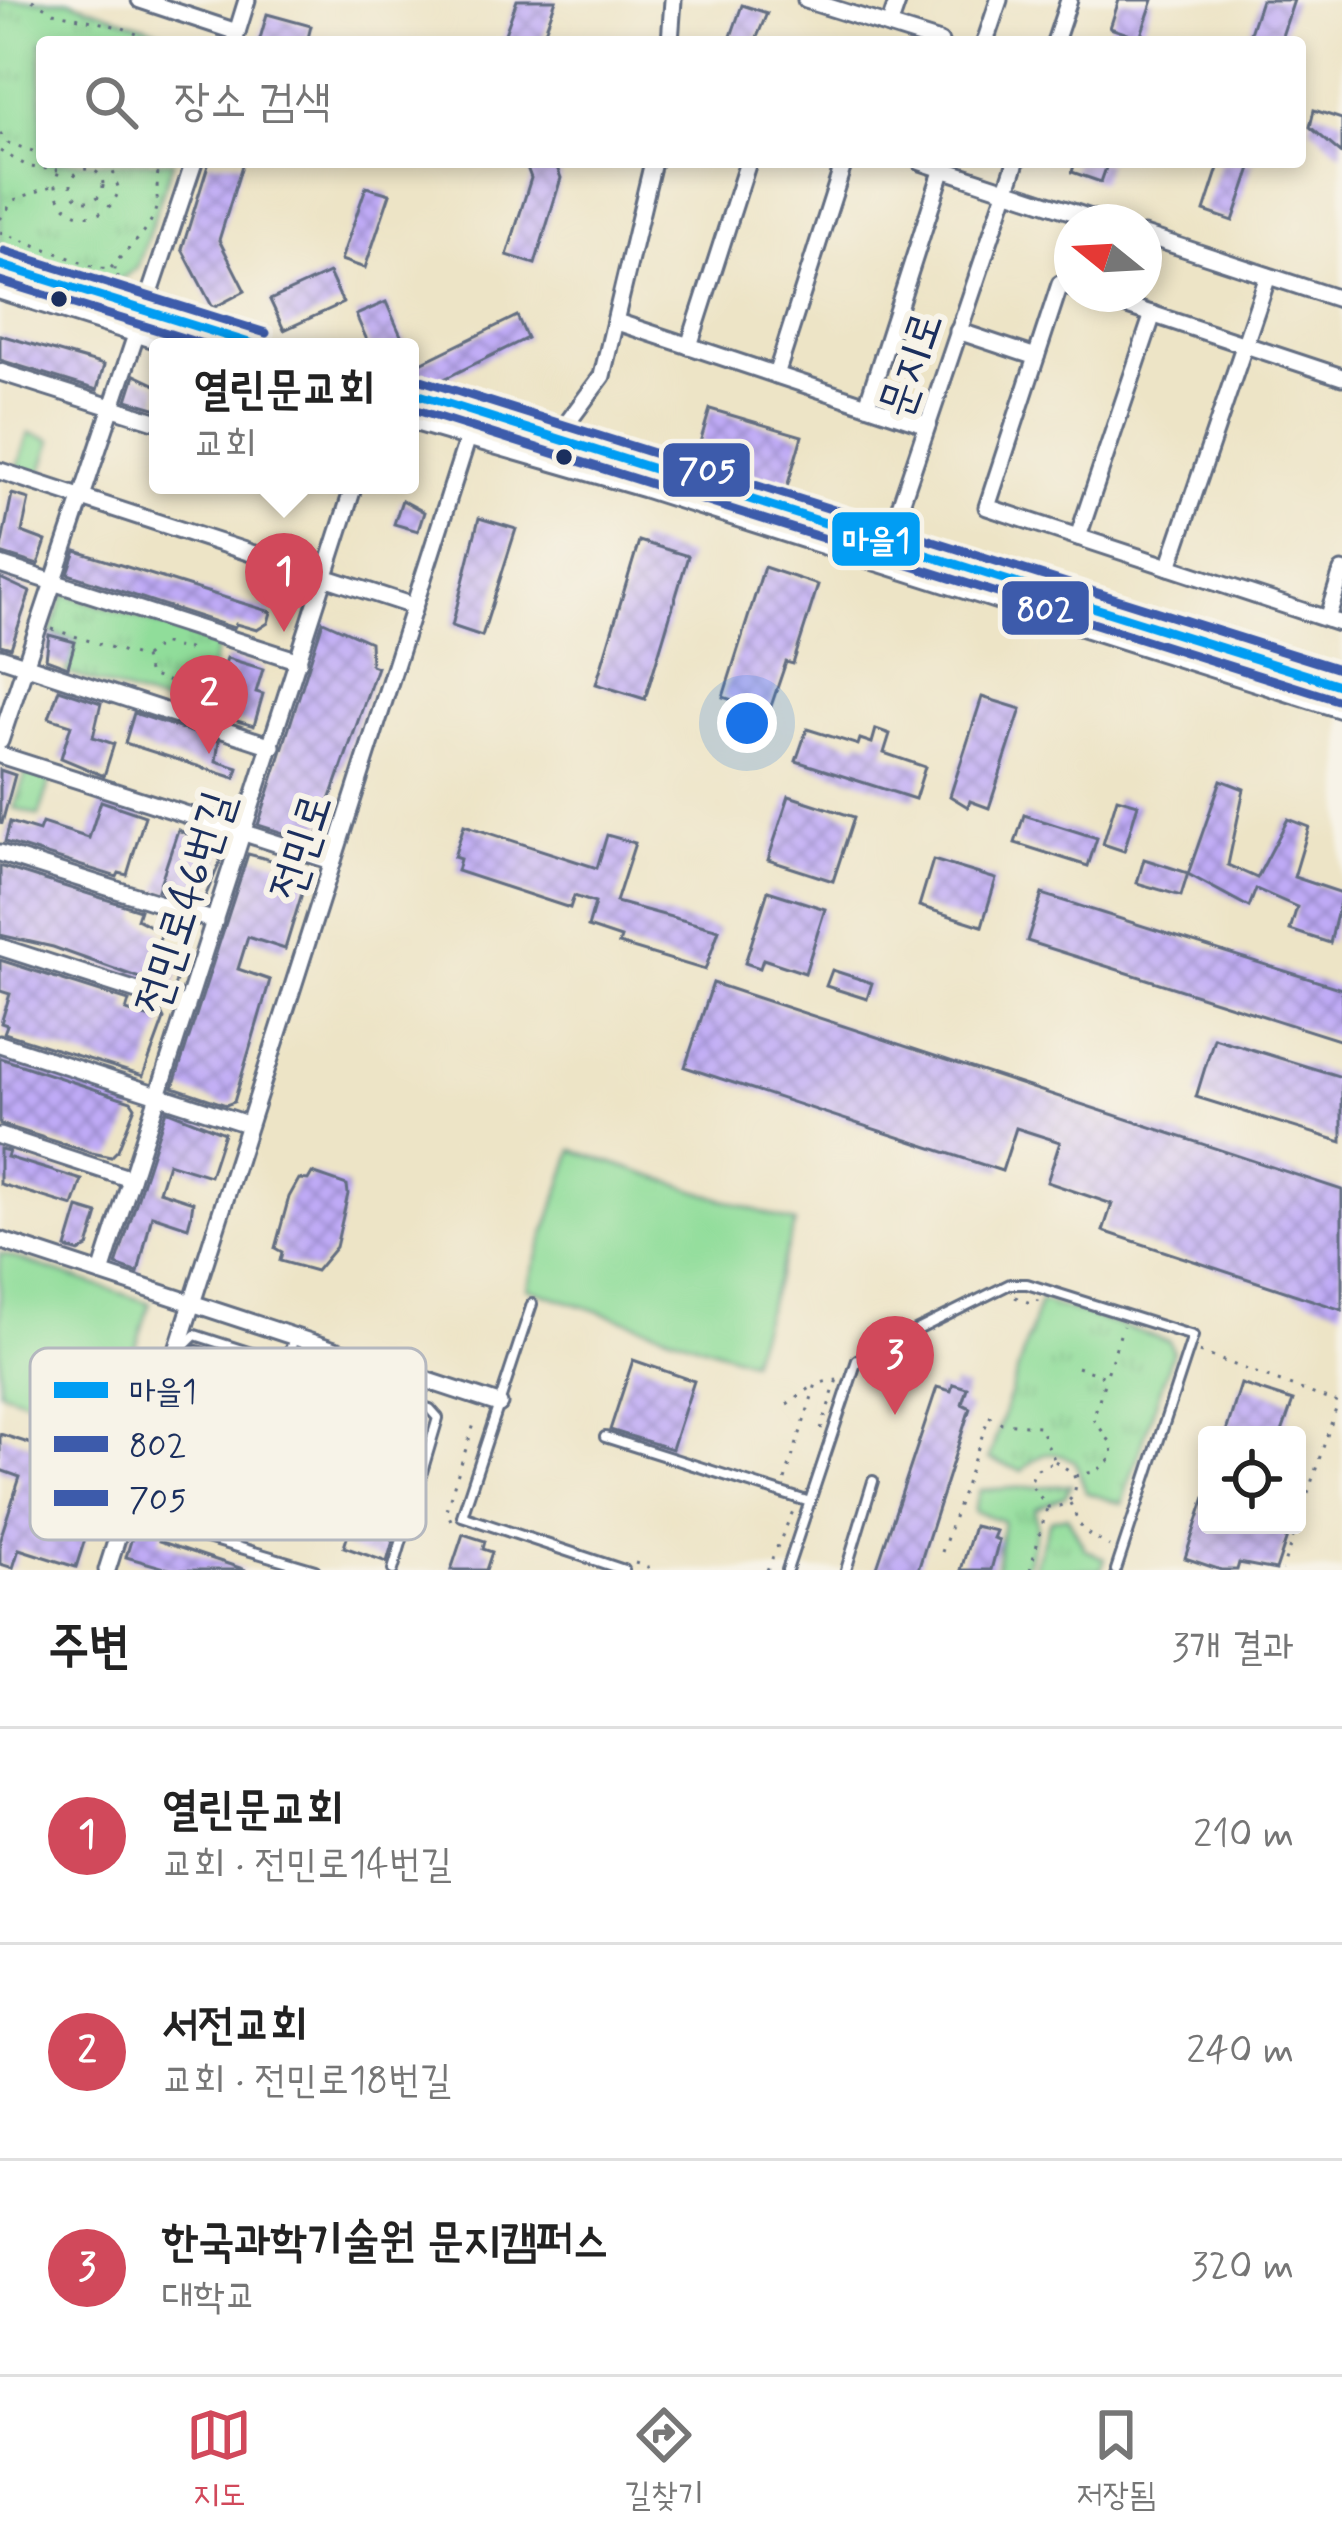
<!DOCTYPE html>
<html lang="ko">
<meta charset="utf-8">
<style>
body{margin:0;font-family:Mynerve,"Poor Story",sans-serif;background:#f6f6f6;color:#222}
.controls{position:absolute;right:36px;bottom:36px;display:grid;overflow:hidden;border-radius:12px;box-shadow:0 6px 18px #0003}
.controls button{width:108px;height:108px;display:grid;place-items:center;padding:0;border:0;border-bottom:3px solid #e0e0e0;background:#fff;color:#222;font:60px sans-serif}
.compass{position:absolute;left:1054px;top:204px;width:108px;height:108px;border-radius:50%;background:#fff;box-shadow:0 6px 18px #0003;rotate:288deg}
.you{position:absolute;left:747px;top:723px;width:42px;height:42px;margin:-30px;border:9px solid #fff;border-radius:50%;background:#1a73e8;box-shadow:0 0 0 18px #1a73e833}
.badge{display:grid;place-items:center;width:78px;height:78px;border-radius:50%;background:#d1495b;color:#fff;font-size:39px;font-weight:700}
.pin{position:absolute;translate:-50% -99px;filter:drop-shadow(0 3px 6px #0008)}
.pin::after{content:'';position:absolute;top:63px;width:42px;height:36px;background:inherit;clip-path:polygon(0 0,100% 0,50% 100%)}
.popup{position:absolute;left:149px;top:338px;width:270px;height:156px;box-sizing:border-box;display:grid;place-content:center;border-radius:12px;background:#fff;filter:drop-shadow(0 3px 9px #0005);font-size:39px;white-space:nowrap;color:#767676}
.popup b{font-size:45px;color:#222}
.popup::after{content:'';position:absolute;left:50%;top:100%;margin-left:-24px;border:24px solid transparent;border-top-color:#fff}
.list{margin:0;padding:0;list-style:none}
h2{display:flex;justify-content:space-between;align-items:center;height:156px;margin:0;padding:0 48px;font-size:51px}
h2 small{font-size:39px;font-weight:400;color:#767676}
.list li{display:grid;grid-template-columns:78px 1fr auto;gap:36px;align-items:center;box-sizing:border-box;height:216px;padding:0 48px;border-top:3px solid #e0e0e0}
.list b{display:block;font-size:45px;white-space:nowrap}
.list p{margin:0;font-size:39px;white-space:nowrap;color:#767676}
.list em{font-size:39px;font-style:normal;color:#767676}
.icon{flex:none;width:66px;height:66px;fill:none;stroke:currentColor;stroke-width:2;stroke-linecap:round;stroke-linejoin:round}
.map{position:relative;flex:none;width:1342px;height:1570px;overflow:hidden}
.search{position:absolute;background:#fff;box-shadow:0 6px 18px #0003;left:36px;right:36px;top:36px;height:132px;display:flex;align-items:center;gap:30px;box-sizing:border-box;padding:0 42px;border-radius:12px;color:#767676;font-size:45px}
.sheet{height:804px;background:#fff}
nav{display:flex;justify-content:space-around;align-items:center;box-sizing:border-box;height:168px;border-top:3px solid #e0e0e0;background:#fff;font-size:33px;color:#767676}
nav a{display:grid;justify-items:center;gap:6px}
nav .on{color:#d1495b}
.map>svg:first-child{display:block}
.grass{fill:url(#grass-tufts);stroke:#56867c;stroke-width:3}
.pitch{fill:#90dd9a;stroke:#56867c;stroke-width:3}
.building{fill:url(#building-cross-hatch)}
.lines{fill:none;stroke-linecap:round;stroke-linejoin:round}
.lane-casing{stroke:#646e82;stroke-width:14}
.street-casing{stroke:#646e82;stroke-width:21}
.secondary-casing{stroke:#646e82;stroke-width:27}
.path{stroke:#646e82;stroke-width:3;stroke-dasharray:3 9;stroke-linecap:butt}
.lane{stroke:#fff;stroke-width:8}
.street{stroke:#fff;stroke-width:15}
.secondary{stroke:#fff;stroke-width:21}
.bus-1-casing{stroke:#f7f3e8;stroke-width:18}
.bus-2-casing{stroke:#f7f3e8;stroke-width:18}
.bus-3-casing{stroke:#f7f3e8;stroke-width:18}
.bus-1{stroke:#019df3;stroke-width:9}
.bus-2{stroke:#3d5bab;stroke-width:9}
.bus-3{stroke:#3d5bab;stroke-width:9}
.bus-dot{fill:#1b2f5e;stroke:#f7f3e8;stroke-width:4.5}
.labels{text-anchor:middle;stroke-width:12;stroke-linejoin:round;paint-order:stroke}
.street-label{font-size:45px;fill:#1b2f5e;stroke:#f7f3e8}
.key{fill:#f7f3e8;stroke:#b5b8bf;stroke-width:3}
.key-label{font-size:33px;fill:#1b2f5e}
.line-badge{stroke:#f7f3e8;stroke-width:4.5}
.badge-label{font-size:33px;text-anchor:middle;font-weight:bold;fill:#fff}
</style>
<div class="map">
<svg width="1342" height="1570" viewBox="0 0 1342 1570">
<defs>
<pattern id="grass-tufts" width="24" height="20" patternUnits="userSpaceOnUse" patternTransform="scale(3)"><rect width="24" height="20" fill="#90dd9a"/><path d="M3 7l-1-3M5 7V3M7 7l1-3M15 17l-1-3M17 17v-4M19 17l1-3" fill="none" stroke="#7cbe87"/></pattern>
<pattern id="building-cross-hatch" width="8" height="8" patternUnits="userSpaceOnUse" patternTransform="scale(3)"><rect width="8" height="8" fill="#bfaaf6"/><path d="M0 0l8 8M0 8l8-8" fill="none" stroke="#9a8bca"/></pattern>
</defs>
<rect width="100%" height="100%" fill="#f7f3e8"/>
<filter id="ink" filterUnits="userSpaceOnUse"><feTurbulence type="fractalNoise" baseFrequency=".00833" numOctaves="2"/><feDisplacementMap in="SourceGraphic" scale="24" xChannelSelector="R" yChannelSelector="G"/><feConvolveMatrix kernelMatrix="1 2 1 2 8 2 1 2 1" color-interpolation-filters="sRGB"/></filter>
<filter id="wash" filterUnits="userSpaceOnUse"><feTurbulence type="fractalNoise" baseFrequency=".004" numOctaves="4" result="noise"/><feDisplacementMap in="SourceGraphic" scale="48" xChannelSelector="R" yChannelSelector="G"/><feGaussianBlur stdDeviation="2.7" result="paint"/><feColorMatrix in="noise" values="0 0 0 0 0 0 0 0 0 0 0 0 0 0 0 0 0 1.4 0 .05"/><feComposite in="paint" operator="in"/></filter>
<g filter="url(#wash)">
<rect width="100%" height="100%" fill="#ede4c6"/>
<g class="grass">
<path d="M0,0H68L191,42H42V162H173L137,268L110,286L0,251Z"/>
<path d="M29,433L52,440L38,483L15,476Z"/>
<path d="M64,594L219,643L197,715L66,673L76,641L51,633Z"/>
<path d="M27,770L51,779L39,816L14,808Z"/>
<path d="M1040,1301L1169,1341L1173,1351L1122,1504L1086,1492L1075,1461C1051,1449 1040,1451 1022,1471L989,1459Z"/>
<path d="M1071,1485L1065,1496L1035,1509L1037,1527L1026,1570H996L1003,1521L974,1511L980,1490Z"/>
<path d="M1067,1516L1085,1549L1105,1559L1101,1570H1033L1050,1520Z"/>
</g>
<g class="pitch">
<path d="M573,1150L795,1223L750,1361L527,1288Z"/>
<path d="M0,1253L150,1303L110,1427L0,1391Z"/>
<path d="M270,1369L395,1403L416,1447L413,1455L356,1440L331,1533L233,1507Z"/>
</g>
<g id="blocks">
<g class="building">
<path d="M517,0H556L541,42H502Z"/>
<path d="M1119,0H1153L1140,38L1110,28Z"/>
<path d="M1261,0H1294L1280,42H1247Z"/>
<path d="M742,5L767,13L755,42H729Z"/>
<path d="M267,14L311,26L307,42H259Z"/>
<path d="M1314,110L1342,119V154L1310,127Z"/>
<path d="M209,162H243L219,240L245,291L213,308L182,249Z"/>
<path d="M525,162H555L561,178L535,264L507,255L531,178Z"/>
<path d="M1075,162H1108L1101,182L1072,172Z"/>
<path d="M1220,162H1253L1233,221L1204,211Z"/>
<path d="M366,187L390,194L365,268L341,260Z"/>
<path d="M329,273L343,303L284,330L270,300Z"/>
<path d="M386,302L406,347H370L356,315Z"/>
<path d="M517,316L527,338L434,384L425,381L417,365Z"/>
<path d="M0,335L104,365L97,390L0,360Z"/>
<path d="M135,375L158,386V409L127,400Z"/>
<path d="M710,409L802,436L785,494L693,466Z"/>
<path d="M12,494L29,499L22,532L46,541L38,565L0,553Z"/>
<path d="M402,500L424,512L418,531L394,524Z"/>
<path d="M479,518L516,529L482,636L452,626Z"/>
<path d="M639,541L688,556L645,699L596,684Z"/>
<path d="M76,551L271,612L268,623L257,630L236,624L234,628L68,574Z"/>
<path d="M764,567L818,585L793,664L786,662L769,712L723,697Z"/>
<path d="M0,578L30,592L11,648L0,645Z"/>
<path d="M323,621L370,642L371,665L377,667L315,843L258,825Z"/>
<path d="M49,635L75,642L68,667L46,659Z"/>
<path d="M227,658L263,669L256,692L263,694L254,726L213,714L218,699L226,702L234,676L222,672Z"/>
<path d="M59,689L101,703L93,737L114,744L104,776L61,758L71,725L49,718Z"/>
<path d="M982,697L1021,709L989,808L970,801L968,807L950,796Z"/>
<path d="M134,713L219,741L216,761L238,768L235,778L125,743Z"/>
<path d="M807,729L858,745L860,739L872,743L876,729L890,734L884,753L925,767L915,799L796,761Z"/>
<path d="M0,770L15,775L2,823L0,822Z"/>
<path d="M1221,780L1244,789L1228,865L1257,878L1288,819L1309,827L1294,877L1342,893L1330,943L1290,930L1297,907L1256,889L1249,907L1188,874Z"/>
<path d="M789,796L854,817L833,881L768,860Z"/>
<path d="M1117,798L1138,804L1124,851L1103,844Z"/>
<path d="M101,801L145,816L127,875L119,873L117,877L5,842L10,822L39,831L42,823L89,838Z"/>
<path d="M1024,815L1097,838L1088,866L1015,843Z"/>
<path d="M464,825L597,868L607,835L635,843L616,902L719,930L705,970L619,944L621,938L588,927L595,903L574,896L570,908L457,871L460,859L454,857Z"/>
<path d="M178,830L220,848V862L202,904L158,890Z"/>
<path d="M248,854L302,868L307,877L285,949L248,937L238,969L270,980L234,1102L226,1105L173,1087Z"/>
<path d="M1144,859L1188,873L1181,896L1137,883Z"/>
<path d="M933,860L996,879L982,926L919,906Z"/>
<path d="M0,866L140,910L137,919L162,932L154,956L181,965L173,990L53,947L0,935Z"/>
<path d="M768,891L825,909L805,973L763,959L760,968L745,963Z"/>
<path d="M1042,894L1342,989V1041L1027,941Z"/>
<path d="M0,960L129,1001L126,1011L147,1017L150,1008L160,1011L164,1019L143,1076L4,1033L7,1025L1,1023L10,994L0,991Z"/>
<path d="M832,970L872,983L867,999L826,986Z"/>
<path d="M713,983L1342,1190V1310L1103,1231L1112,1204L1047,1182L1060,1142L1016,1128L1002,1171L685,1067Z"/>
<path d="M1214,1038L1342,1077V1142L1196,1097Z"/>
<path d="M0,1058L131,1101L135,1107L118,1150L111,1157L92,1153L0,1124Z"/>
<path d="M166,1110L224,1133L210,1176L168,1163L159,1191L193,1202L191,1216L188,1227L152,1215L138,1273L116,1265Z"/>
<path d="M0,1149L9,1151L7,1157L82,1180L73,1206L0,1184Z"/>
<path d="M312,1173L347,1185L348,1194L336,1247L316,1271L280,1261L282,1252L275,1248L289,1197L299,1179L308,1180Z"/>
<path d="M78,1208L98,1214L88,1247L79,1252L66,1248Z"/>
<path d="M196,1345L216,1351L159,1541L246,1570H172L126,1557L189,1353Z"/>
<path d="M633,1360L694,1381L672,1449L610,1430Z"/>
<path d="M953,1384L967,1388L962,1404L970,1408L918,1570H876L937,1387L951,1391Z"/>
<path d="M1241,1384L1293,1401L1281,1435H1225Z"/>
<path d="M0,1434L54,1451L49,1466L103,1483L76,1567L19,1549L13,1568L0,1564V1539L20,1477L0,1470Z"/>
<path d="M367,1458L405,1466L412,1474L387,1562L344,1547L350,1528L344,1526L361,1461Z"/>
<path d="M1205,1497L1207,1525H1291L1276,1570L1239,1563L1237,1570H1221L1185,1558Z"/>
<path d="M974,1526L996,1531L993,1538L999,1540L991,1570H961Z"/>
<path d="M463,1534L485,1541L483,1549L492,1552L486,1570H451Z"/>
</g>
</g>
</g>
<g filter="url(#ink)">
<use href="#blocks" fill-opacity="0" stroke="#646e82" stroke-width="3"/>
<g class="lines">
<defs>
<g id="lane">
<path d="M532,1304L462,1516L624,1570"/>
<path d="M183,1347L195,1335L286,1364L294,1337"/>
<path d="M286,1364L430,1409L438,1418L393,1570"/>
<path d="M605,1437L810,1502"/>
<path d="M177,1529L315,1570"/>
<path d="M787,1570L857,1360L1010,1284H1027L1193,1336L1116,1570"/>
<path d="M846,1570L873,1481"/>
</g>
<g id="street">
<path d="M140,0L237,32"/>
<path d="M806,0L940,42"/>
<path d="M889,26L898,0"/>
<path d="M234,42L247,0"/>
<path d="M670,42L673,0"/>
<path d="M985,42L999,0"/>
<path d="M1055,42L1069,0"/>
<path d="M921,162L1103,222"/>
<path d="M1144,235L1342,300"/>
<path d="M1072,288L1060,284L987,507L1342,624"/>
<path d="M1091,294L1342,377"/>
<path d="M617,322L927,425"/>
<path d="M958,331L1036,357"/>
<path d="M689,346L748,162"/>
<path d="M0,372L158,422"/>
<path d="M776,375L844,162"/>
<path d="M867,405L945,162"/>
<path d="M557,437L602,376L653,162"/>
<path d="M0,471L413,606"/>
<path d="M1078,537L1153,314"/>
<path d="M886,548L1016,162"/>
<path d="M0,565L299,661"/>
<path d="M1169,567L1268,276"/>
<path d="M1327,619L1342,571"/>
<path d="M0,657L272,746"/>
<path d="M0,741L194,162"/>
<path d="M0,755L332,861"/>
<path d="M0,853L215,921"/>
<path d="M0,947L187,1007"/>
<path d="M0,1044L247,1124"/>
<path d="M0,1136L131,1179"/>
<path d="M0,1240L499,1404"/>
<path d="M101,1273L354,485"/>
<path d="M107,1570L476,412"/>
</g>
<g id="secondary">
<path d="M0,265L262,347"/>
<path d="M0,288L187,347"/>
<path d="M410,392L1342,686"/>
<path d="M410,418L645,486L1342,707"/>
</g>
</defs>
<use href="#lane" class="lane-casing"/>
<use href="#street" class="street-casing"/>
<use href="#secondary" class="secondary-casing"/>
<g class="path">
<path d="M32,0L53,12L123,28L154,42"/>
<path d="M0,133L8,143L42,154"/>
<path d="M0,151L29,167L58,170"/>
<path d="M64,162C33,205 101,242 119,190L110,162"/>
<circle cx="87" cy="185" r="16"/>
<path d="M0,219L14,200L52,186"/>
<path d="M0,232L97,268L119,269L117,282"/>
<path d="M111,268C126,249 154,230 157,202C158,186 155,178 161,162"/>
<path d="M52,629L144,658L149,675L173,683L169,696"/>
<path d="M145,657L161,643L187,650L190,642"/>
<path d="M1015,1297L1033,1304L1038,1300"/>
<path d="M1199,1352L1338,1403L1282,1570"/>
<path d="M1077,1367L1106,1377L1123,1326"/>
<path d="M787,1404L815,1385"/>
<path d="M821,1429L837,1379"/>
<path d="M1055,1461L1073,1473C1081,1493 1069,1508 1048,1507L1030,1484L1035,1470Z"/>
<path d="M1076,1476L1097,1471L1113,1457L1112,1444L1093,1419L1106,1377"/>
<path d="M785,1480L816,1384L837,1379"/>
<path d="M1070,1503L1083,1531L1109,1546"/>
<path d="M451,1520L446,1510L476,1418"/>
<path d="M942,1552L989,1416L1002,1423L1039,1426L1055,1461"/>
<path d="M635,1563L657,1570"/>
<path d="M767,1570L793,1511"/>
<path d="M1030,1570L1047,1508"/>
</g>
<use href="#lane" class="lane"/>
<use href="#street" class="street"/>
<use href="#secondary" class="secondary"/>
<defs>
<g id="bus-1">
<path d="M0,265L262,347"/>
<path d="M410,392L1342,686"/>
</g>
<g id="bus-2">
<path d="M0,281L212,347"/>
<path d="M410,408L1337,700"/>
</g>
<g id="bus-3">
<path d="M4,251L266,333"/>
<path d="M415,378L1342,670"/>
</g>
</defs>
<use href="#bus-1" class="bus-1-casing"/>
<use href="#bus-2" class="bus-2-casing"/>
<use href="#bus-3" class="bus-3-casing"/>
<use href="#bus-1" class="bus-1"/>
<use href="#bus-2" class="bus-2"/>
<use href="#bus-3" class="bus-3"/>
</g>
</g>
<g class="bus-dot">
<circle cx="59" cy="299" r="10"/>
<circle cx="564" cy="457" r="10"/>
</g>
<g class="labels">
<g class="street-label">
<text transform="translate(909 364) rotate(-71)" y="16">문지로</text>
<text transform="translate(299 846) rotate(-72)" y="16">전민로</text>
<text transform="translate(183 902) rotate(-72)" y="16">전민로46번길</text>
</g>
</g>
<rect x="30" y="1348" width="396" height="192" rx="18" class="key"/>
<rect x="54" y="1382" width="54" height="16" fill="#019df3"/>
<rect x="54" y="1436" width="54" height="16" fill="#3d5bab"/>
<rect x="54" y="1490" width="54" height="16" fill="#3d5bab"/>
<g class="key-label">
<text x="129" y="1402">마을1</text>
<text x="129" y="1456">802</text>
<text x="129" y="1510">705</text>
</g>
<g class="line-badge">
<rect x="661" y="441" width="91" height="58" rx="12" fill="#3d5bab"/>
<rect x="830" y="510" width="92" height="58" rx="12" fill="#019df3"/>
<rect x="1000" y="579" width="91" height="58" rx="12" fill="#3d5bab"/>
</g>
<g class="badge-label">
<text x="707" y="481">705</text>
<text x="876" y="551">마을1</text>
<text x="1045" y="620">802</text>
</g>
</svg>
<div class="controls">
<button><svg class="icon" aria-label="locate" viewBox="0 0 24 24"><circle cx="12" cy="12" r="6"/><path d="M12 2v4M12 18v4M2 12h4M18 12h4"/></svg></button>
</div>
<svg class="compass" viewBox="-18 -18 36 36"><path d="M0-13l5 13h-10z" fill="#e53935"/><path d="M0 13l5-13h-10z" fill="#767676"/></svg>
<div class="you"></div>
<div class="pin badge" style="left:284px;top:632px">1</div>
<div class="popup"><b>열린문교회</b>교회</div>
<div class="pin badge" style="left:209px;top:754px">2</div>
<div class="pin badge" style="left:895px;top:1415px">3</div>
<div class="search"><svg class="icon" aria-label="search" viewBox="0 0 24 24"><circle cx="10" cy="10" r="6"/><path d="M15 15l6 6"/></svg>장소 검색</div>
</div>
<section class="sheet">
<h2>주변<small>3개 결과</small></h2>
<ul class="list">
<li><span class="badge">1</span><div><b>열린문교회</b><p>교회 · 전민로14번길</p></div><em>210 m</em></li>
<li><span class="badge">2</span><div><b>서전교회</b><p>교회 · 전민로18번길</p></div><em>240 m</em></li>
<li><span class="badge">3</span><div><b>한국과학기술원 문지캠퍼스</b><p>대학교</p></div><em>320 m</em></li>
</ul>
</section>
<nav>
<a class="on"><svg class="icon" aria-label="map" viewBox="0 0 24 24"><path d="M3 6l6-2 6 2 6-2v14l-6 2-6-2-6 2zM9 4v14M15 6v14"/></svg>지도</a>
<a><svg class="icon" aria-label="directions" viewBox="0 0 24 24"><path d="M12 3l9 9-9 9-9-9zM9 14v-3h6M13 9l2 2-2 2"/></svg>길찾기</a>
<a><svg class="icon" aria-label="saved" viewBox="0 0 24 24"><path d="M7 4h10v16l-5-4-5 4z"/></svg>저장됨</a>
</nav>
